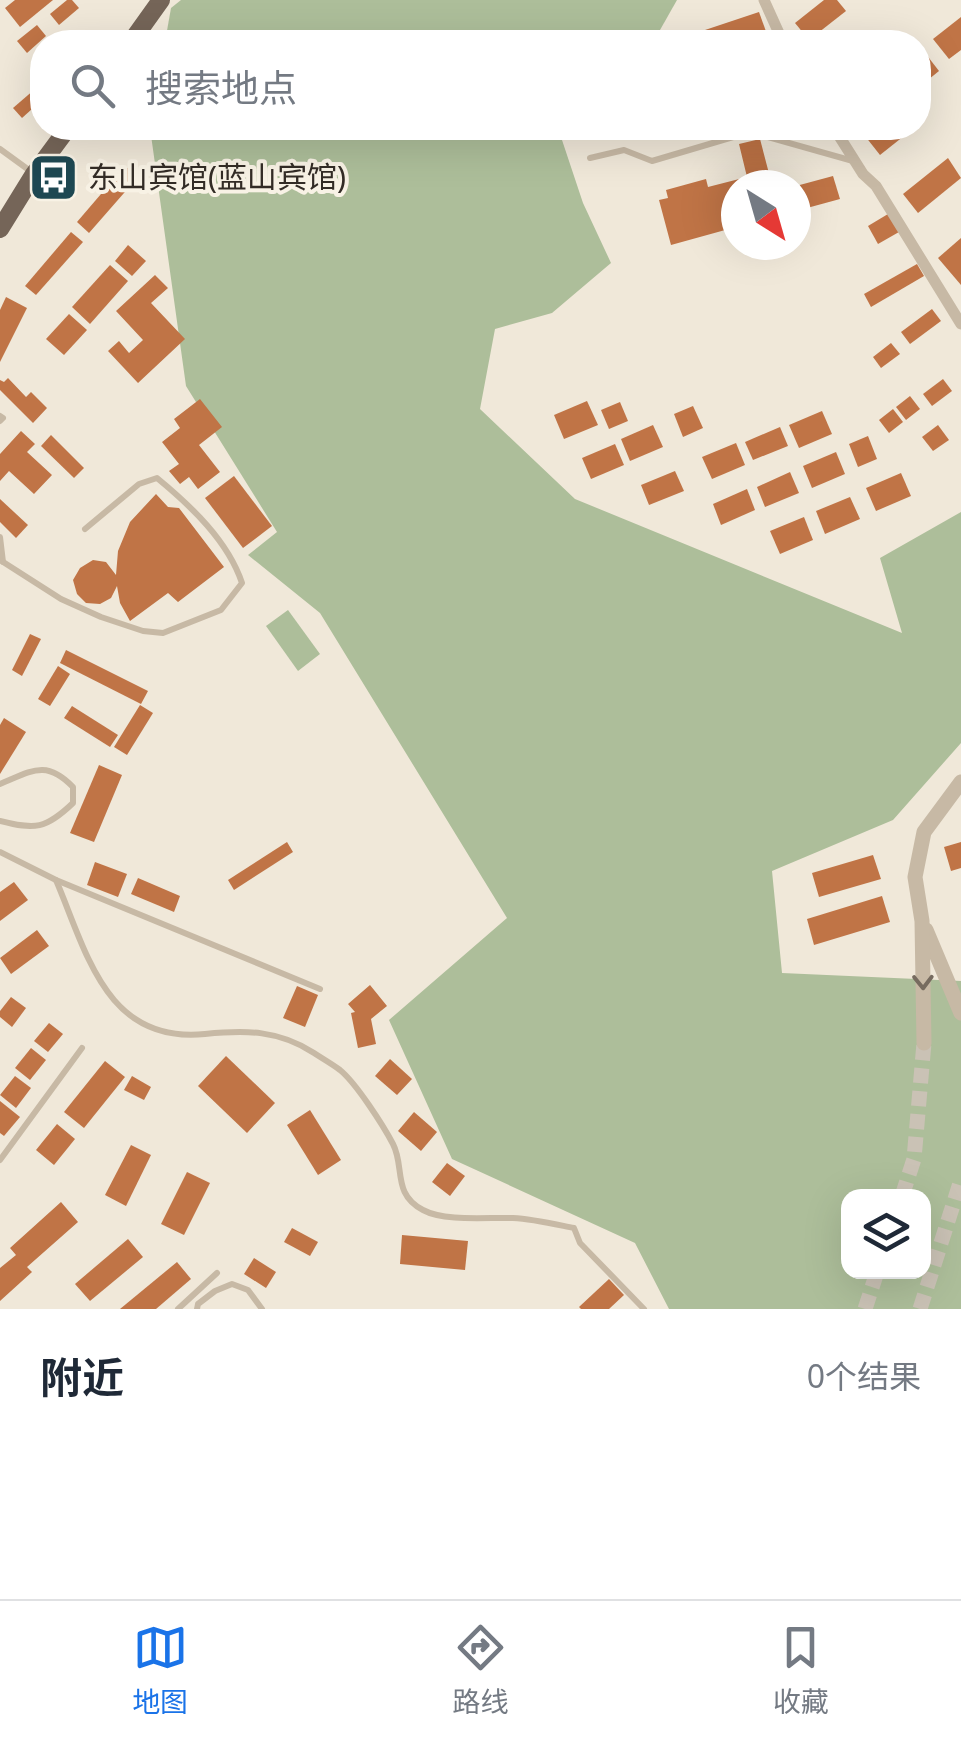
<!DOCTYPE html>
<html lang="zh">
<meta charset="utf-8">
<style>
body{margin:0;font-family:"Noto Sans","Noto Sans SC",sans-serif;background:#f6f6f7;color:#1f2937}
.controls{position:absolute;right:30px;bottom:30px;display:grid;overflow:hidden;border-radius:20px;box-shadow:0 10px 40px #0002}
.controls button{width:90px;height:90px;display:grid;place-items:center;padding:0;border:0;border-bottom:2px solid #e0e1e3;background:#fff;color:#1f2937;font:50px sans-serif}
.compass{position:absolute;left:721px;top:170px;width:90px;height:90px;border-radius:50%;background:#fff;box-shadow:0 10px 40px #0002;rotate:143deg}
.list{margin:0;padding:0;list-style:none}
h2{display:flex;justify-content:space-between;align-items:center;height:130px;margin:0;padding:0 40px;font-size:42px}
h2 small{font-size:32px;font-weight:400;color:#747a83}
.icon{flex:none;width:55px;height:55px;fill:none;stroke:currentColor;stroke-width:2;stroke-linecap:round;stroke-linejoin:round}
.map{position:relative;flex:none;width:961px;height:1309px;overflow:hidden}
.search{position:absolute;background:#fff;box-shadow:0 10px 40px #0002;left:30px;right:30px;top:30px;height:110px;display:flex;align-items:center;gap:25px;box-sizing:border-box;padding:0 35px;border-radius:40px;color:#747a83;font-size:38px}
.sheet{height:290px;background:#fff}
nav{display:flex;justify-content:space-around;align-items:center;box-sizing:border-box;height:140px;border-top:2px solid #e0e1e3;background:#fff;font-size:28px;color:#747a83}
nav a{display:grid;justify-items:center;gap:5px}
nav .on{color:#1a73e8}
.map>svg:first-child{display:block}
.green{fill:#adbe9a;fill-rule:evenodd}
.building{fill:#c07446}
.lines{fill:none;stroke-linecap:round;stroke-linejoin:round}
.tertiary-tunnel{stroke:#cac2b5;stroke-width:15;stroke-dasharray:15 8;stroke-linecap:butt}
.service{stroke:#c7b9a5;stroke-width:6}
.minor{stroke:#c7b9a5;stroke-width:11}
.tertiary{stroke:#c7b9a5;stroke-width:15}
.primary{stroke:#756558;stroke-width:18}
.oneway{stroke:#766b5f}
.labels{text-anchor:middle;stroke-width:8;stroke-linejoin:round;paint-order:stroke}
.poi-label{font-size:30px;fill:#332c26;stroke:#f8f2e5;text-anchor:start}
</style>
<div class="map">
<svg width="961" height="1309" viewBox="0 0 961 1309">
<rect width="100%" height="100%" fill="#f0e8d9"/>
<g class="green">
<path d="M181,0H677L660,30L529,42H165L171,8Z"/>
<path d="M150,128H558L583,203L611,263L552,313L495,329L480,409L575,499L902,633L880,558L961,512V743L893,820L772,871L782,973L961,981V1309H669L635,1243L452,1159L389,1020L507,918L320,613L248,555L277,532L186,386ZM848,1196H924V1272H848Z"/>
<path d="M288,610L320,654L298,671L266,626Z"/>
</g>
<g class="building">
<path d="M15,0H53L20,27L5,8Z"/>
<path d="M67,0H72L79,8L59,25L50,14Z"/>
<path d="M824,0H837L846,11L809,40L795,23Z"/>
<path d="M759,12L768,37L750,42H692L690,35Z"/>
<path d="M961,17V50L949,59L933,39Z"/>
<path d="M37,25L46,36L27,53L17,41Z"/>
<path d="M922,49L939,71L918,88V52Z"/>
<path d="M42,83V100L22,118L13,108Z"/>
<path d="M875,128H914L880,155L865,136Z"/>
<path d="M760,139L772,185H736V227L671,245L659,200L668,198L666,190L706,179L708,187L747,177L739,144Z"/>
<path d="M948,158L961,178L918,213L903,194Z"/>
<path d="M125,166L138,177L89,233L77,222Z"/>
<path d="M833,176L840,199L796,211V186Z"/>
<path d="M888,214L899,232L878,244L868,226Z"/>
<path d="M71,232L83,242L36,295L25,286Z"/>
<path d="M961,238V285L938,258Z"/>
<path d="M128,245L146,261L132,276L115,261Z"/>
<path d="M917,264L924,276L871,307L864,294Z"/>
<path d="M110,265L128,281L90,324L72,307Z"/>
<path d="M155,275L168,288L151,303L185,339L138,383L108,351L119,341L129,353L143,340L116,311Z"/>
<path d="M6,297L27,308L0,362V310Z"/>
<path d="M932,309L941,321L910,344L901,332Z"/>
<path d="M69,314L87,330L64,355L46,339Z"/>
<path d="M891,343L900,354L881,368L873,357Z"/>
<path d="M8,378L26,397L31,392L47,408L33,423L0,390V380L4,382Z"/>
<path d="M943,379L952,391L932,406L923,394Z"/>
<path d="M910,396L920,409L906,420L896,407Z"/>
<path d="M200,399L222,427L199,445L220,472L198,489L189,477L180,484L169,471L179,464L162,442L180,428L174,419Z"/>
<path d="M587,401L598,425L564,439L554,415Z"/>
<path d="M620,402L628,421L609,429L601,410Z"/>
<path d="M693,406L703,428L683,437L674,414Z"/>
<path d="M893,409L903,422L889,433L879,420Z"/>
<path d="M822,411L832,434L799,448L789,425Z"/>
<path d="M653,425L663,447L630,461L621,439Z"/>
<path d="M938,425L949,440L933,451L922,437Z"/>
<path d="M780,427L788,446L753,460L745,442Z"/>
<path d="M21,431L35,444L27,452L52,475L34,494L9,471L0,481V454Z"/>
<path d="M51,435L84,468L74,478L41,446Z"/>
<path d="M868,436L877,459L858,467L849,444Z"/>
<path d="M736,443L745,465L712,479L702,457Z"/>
<path d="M615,444L624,465L591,479L582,458Z"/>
<path d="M836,452L845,474L812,488L803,466Z"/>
<path d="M675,471L684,491L649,505L641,485Z"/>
<path d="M790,472L799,493L765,507L757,487Z"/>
<path d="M901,473L911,496L876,511L866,488Z"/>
<path d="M234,476L272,526L243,548L205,498Z"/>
<path d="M747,489L755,510L721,525L713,504Z"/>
<path d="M156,494L168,507L179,508L224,567L178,602L168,593L130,621L120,603L117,586L111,598L100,604L86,603L77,594L73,580L80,568L93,560L106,562L116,575L118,551L130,522Z"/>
<path d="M850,497L860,519L825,534L816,511Z"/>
<path d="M0,499L28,525L16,538L0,522Z"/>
<path d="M804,517L813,540L780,554L770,531Z"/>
<path d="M30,634L41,639L22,676L12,670Z"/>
<path d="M66,650L148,691L141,704L60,663Z"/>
<path d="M58,666L70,674L50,706L38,699Z"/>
<path d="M140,705L153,713L127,755L114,747Z"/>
<path d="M72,706L118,735L110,747L64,718Z"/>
<path d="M4,718L26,732L0,774V725Z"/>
<path d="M99,765L122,775L94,842L70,833Z"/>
<path d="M287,842L293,852L234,890L228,880Z"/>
<path d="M961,842V868L951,871L944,847Z"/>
<path d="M873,855L881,879L819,897L812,873Z"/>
<path d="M95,862L127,874L118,897L87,885Z"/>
<path d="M138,878L180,896L174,912L131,894Z"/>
<path d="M14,882L28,900L0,921V892Z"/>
<path d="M882,896L890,922L814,945L807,919Z"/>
<path d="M37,930L49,946L11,974L0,958Z"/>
<path d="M370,985L387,1006L371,1019L376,1044L358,1048L351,1013L355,1012L348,1004Z"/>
<path d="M297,986L318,995L305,1027L283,1018Z"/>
<path d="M11,997L26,1008L12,1027L0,1017V1011Z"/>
<path d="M49,1023L63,1034L48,1052L34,1041Z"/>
<path d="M31,1048L46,1060L30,1080L15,1068Z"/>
<path d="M226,1056L275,1103L247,1133L198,1086Z"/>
<path d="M390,1059L412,1079L397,1095L375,1076Z"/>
<path d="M105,1061L125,1077L84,1128L64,1112Z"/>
<path d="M15,1076L31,1088L16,1108L0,1095Z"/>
<path d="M132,1076L151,1087L144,1100L124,1090Z"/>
<path d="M0,1101L20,1117L4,1136L0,1133Z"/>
<path d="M310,1110L341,1160L318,1175L287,1125Z"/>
<path d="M414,1112L437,1132L421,1151L398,1131Z"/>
<path d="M57,1124L75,1139L54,1165L36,1150Z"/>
<path d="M131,1145L151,1155L126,1206L105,1195Z"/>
<path d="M447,1163L465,1176L450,1196L432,1182Z"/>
<path d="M187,1172L210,1183L184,1235L161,1224Z"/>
<path d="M61,1202L78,1222L27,1267L32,1272L0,1301V1268L16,1255L10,1248Z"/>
<path d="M292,1228L318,1242L310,1256L284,1242Z"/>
<path d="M402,1235L468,1241L465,1270L400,1264Z"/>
<path d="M128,1239L143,1257L90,1301L75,1284Z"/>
<path d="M254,1258L276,1272L266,1288L244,1274Z"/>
<path d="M177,1262L191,1279L156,1309H120Z"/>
<path d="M609,1279L624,1295L609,1309H581L579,1307Z"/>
</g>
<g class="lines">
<g class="tertiary-tunnel">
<path d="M902,1196L914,1159L924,1043"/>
<path d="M865,1309L877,1272"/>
<path d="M920,1309L961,1180"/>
</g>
<g class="service">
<path d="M0,149L33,173"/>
<path d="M590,158L624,150L652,161L750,132L853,161"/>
<path d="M0,416L3,418L0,421"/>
<path d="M0,537L3,562"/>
<path d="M0,560L61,599L101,617L143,631L163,633L221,610L242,583C228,541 191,506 157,478L139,484L85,529"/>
<path d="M0,784C32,771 46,759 73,787V803C46,829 35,830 0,821"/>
<path d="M0,852L56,880L320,989"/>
<path d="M56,880C87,953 106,1044 205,1034C246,1030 279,1030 314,1053C323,1059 332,1064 340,1070C356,1083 383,1125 393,1144C405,1167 392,1194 423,1210C445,1222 489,1217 513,1218C533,1219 554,1224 574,1228L580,1243L644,1309"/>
<path d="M0,1160L82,1048"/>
<path d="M178,1309L217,1273"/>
<path d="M197,1309L198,1304L215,1291L232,1284L248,1290L262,1309"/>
</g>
<g class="minor">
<path d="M764,0L783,42"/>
<path d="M834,128L863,174L876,186L961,324"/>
</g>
<g class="tertiary">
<path d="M926,930L961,1013"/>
<path d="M924,1043L922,921L915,877L924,832L961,782"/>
</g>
<g class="primary">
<path d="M131,42L161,0"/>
<path d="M0,229L34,174L68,128"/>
</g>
</g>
<defs><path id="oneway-chevron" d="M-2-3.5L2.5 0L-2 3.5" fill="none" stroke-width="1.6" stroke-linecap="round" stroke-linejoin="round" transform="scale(2.5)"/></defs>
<use class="oneway" href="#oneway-chevron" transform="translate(923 982) rotate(89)"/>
<defs>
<symbol id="bus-square" viewBox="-11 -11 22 22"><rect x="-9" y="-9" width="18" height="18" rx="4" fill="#1e4852" stroke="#f8f2e5"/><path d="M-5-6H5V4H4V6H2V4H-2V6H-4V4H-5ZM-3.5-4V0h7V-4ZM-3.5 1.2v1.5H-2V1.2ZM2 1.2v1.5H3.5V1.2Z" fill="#fff"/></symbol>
</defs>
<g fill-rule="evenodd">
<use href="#bus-square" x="26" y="150" width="55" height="55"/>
</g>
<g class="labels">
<g class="poi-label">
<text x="88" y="188">东山宾馆(蓝山宾馆)</text>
</g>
</g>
</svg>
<div class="controls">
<button><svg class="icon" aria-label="layers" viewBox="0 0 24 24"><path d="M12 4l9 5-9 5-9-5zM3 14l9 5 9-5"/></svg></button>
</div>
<svg class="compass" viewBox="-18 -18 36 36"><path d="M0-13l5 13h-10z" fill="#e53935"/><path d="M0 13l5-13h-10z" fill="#747a83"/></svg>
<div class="search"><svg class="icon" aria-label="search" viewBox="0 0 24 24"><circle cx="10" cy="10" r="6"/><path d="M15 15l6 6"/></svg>搜索地点</div>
</div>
<section class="sheet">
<h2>附近<small>0个结果</small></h2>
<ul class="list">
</ul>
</section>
<nav>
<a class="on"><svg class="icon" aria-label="map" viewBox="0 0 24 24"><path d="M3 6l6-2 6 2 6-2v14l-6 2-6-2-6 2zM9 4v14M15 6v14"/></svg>地图</a>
<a><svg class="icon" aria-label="directions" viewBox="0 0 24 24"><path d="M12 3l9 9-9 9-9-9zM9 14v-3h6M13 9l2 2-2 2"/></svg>路线</a>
<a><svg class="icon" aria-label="saved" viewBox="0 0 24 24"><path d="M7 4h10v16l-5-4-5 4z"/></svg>收藏</a>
</nav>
